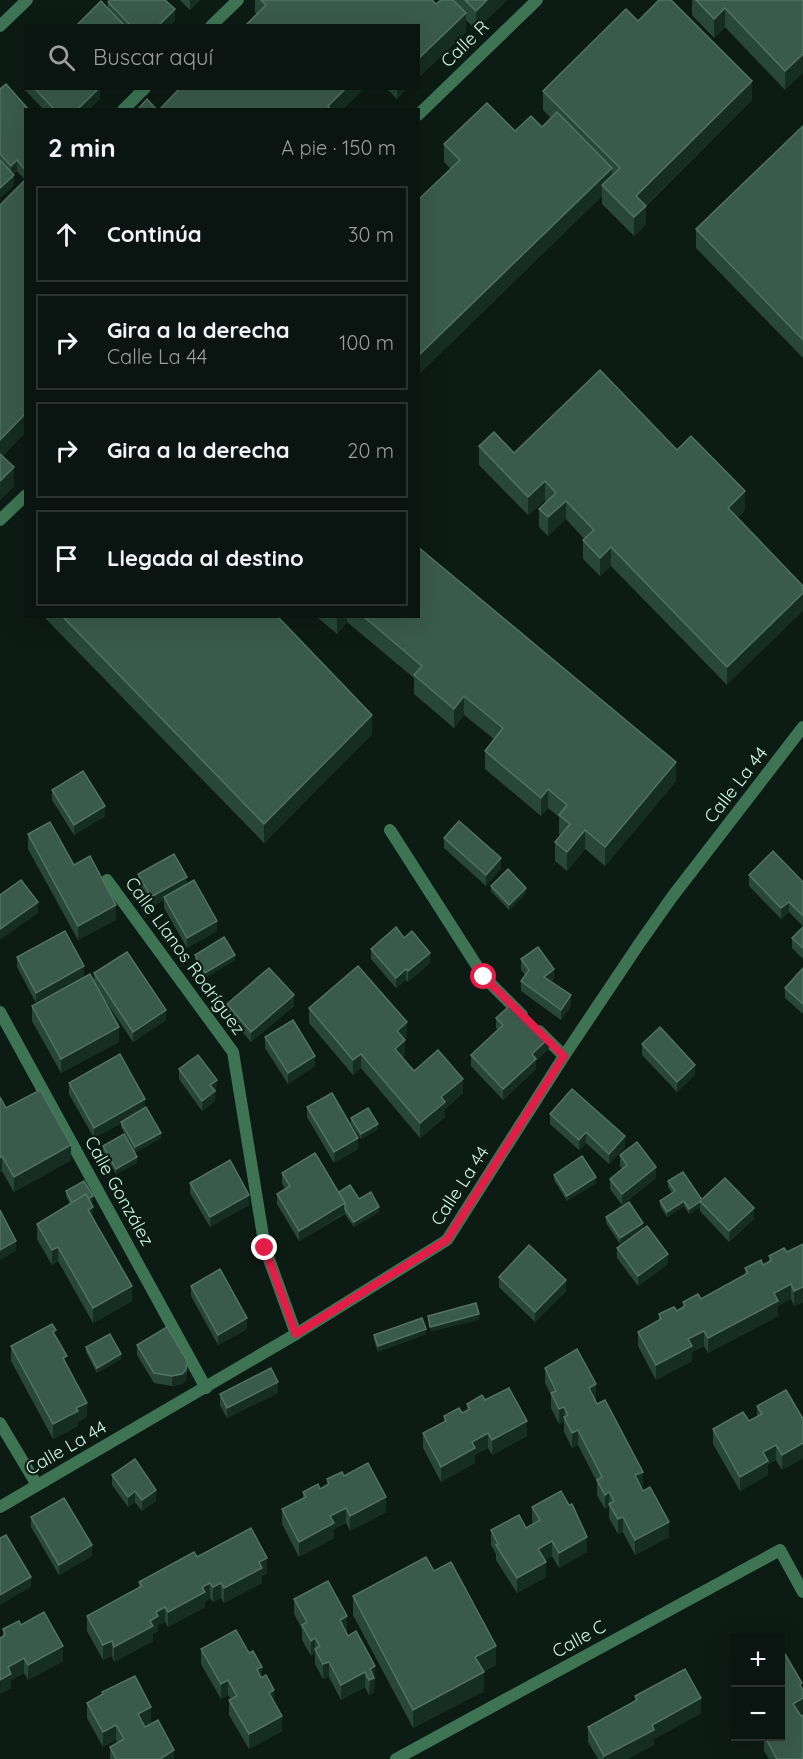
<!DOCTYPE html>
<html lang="es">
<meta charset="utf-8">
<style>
body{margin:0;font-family:Quicksand,sans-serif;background:#131d19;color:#f1f3f6}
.controls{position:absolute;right:18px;bottom:18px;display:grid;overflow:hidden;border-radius:0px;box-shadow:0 6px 24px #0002}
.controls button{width:54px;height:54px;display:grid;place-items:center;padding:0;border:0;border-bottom:2px solid #2a3330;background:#0a1410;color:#f1f3f6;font:30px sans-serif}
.stop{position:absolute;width:18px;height:18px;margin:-14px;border:4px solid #e11d48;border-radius:50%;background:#fff}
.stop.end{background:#e11d48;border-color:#fff;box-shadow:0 2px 6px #0008}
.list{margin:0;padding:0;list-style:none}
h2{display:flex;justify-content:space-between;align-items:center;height:78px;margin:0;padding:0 24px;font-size:26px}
h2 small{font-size:20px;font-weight:400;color:#999e9f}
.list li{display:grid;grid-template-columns:39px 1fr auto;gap:18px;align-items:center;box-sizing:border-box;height:96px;margin:0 12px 12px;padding:0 12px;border:2px solid #2a3330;border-radius:0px}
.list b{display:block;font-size:22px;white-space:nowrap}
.list p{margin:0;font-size:20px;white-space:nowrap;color:#999e9f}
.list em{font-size:20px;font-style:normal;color:#999e9f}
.icon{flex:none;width:33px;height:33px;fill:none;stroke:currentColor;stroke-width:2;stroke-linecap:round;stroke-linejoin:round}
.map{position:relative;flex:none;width:803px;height:1759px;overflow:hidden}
.search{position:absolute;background:#0a1410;box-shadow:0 6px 24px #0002;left:24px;top:24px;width:396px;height:66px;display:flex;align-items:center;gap:15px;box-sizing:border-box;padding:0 21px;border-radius:0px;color:#999e9f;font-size:22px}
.panel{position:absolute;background:#0a1410;box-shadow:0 6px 24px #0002;left:24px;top:108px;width:396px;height:510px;border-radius:0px}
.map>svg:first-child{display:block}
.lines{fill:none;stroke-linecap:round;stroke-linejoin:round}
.service{stroke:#3e7454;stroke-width:12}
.minor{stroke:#3e7454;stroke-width:12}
.wall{fill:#28463a}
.shaded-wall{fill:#162d23}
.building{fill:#3a5a4c;stroke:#517363;stroke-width:1.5}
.route{stroke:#e11d48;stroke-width:8}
.labels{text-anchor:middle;stroke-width:4.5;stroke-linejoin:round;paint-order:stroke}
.street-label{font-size:18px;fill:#cef9e2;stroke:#0d1b15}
</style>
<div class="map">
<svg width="803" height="1759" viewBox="0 0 803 1759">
<rect width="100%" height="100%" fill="#0d1b15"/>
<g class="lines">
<g class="service">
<path d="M211,26L238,0"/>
<path d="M123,110L145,88"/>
</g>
<g class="minor">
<path d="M0,26L27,0"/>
<path d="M418,115L537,0"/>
<path d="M0,520L26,495"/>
<path d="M390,830L484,977L522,1015"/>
<path d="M107,880L233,1052L265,1248L296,1334"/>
<path d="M0,1012L206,1388"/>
<path d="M539,1031L564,1056"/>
<path d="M0,1423L37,1485"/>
<path d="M0,1507L296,1334L447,1240L564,1056L639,944L672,897L803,727"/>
<path d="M396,1759L780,1550L803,1592"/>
</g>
</g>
<g class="wall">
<path d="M180,0H200L190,10Z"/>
<path d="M255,0H432L436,4L441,0H507L476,30L466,20V32L418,78V26L256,14L255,12Z"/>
<path d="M692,0H803L785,90L725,27L714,38L692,15Z"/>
<path d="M108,2L175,20L169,26H76L108,9Z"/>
<path d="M638,21L752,100L646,206V224L634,236L602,204V196L418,375V200L451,169L444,162V144L542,127L551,118L543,110V91Z"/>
<path d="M25,80L26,88H100V98L88,110H44L25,90Z"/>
<path d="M386,88H407L397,99Z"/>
<path d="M0,89L26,110V432L2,456L14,486L0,500V205L25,180L17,171L13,174L14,185L0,198Z"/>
<path d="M803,126V358L696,248V229Z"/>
<path d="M479,446L514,453L677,450L745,510L737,518L727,685L611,566L600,576L583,559V540L584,539L566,519L548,536L539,527V509L546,502L545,500L528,515L479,465Z"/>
<path d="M46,616H277L372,734L264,843L46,619Z"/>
<path d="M316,616H418L676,781L605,866L585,849L567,871L555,861V842L561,835L559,834V817L548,808L541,816L485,769V751L494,739L464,715L454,728L414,694V678L347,622L337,634Z"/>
<path d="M52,790L105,816L74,835L52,800Z"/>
<path d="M28,834L74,865L116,920L78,940L28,849Z"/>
<path d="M444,838L501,868L486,886L444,848Z"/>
<path d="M138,874L187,884L217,931L187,948L164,908V900L151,907L138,884Z"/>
<path d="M749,875L803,882V926L789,912L781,919L749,886Z"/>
<path d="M491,886L526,893L509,910L491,891Z"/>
<path d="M803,927V959L792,948V938Z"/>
<path d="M404,938L430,963L408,982L406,980L396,988L371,959V949Z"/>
<path d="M195,955L235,960L205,978L195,960Z"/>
<path d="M17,957L84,977L36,1003L17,967Z"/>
<path d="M521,959L554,979L551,982L571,1006L561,1020L521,991V981L525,975L521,970Z"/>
<path d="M803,968V1014L785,998V988Z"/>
<path d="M94,973L166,1020L133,1042L98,990L119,1042L61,1073L32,1021V1006L94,982Z"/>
<path d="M227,1004L294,1006L251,1042L227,1015Z"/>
<path d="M309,1008L407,1037L404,1039L405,1055L402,1058L414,1071L463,1093L445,1109V1117L420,1138L361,1068L353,1075L309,1023Z"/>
<path d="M496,1018L549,1048L536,1061V1069L503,1100L471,1066V1055L498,1030L496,1028Z"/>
<path d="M265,1037L315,1066L288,1084L265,1048Z"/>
<path d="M642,1044L695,1075L677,1092L642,1055Z"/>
<path d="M179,1069L217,1091L215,1092V1101L202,1111L179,1079Z"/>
<path d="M69,1083L145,1108L161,1138L135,1153L121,1127V1123L94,1138L69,1094Z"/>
<path d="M307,1107L358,1149L334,1163L307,1117Z"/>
<path d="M6,1108L71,1160L14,1192L2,1171L0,1173Z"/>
<path d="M550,1114L625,1147L609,1164L586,1143L579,1150L550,1124Z"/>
<path d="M351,1118L378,1129L361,1139L351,1124Z"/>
<path d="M103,1146L137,1163L116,1174L103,1151Z"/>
<path d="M620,1155L656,1178L622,1205L610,1189V1179L622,1169L620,1166Z"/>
<path d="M282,1173L359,1199L379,1212L354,1227L345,1214L299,1241L277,1204V1194L285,1189L282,1183Z"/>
<path d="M554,1175L596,1183L567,1201L554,1180Z"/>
<path d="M668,1181L702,1200L754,1219L729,1242L700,1211V1207L689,1214L684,1206L667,1217L660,1206V1201L672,1193L668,1187Z"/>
<path d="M190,1183L249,1205L210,1227L190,1193Z"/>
<path d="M66,1191L93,1201L90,1203L93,1219L132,1301L93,1323L58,1261L52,1265L37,1239V1224L70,1204L66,1196Z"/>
<path d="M629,1202L620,1244L606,1223V1217Z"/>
<path d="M803,1244V1302L794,1306L791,1299L778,1306V1316L708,1353L704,1346L692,1352V1361L656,1380L638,1346V1332L659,1321V1314L677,1311L683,1308V1302L701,1299L745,1275V1268L763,1265L769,1262V1256L787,1252Z"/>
<path d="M617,1248L668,1264L638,1286L617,1258Z"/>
<path d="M499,1277L566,1291L535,1322L499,1287Z"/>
<path d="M191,1286L247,1329L218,1345L191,1296Z"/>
<path d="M426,1334L378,1352L374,1340V1335Z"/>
<path d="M56,1337L87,1417L78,1422V1426L53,1439L11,1361V1346Z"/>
<path d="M137,1345L187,1371L186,1380L182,1384L172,1386L154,1383L137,1355Z"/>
<path d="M86,1347L121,1359L97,1373L86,1352Z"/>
<path d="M545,1368L596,1399L595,1400L643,1486L641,1487L669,1537L635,1555L623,1532L618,1534L609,1518V1507L605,1509L597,1495V1482L578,1445L572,1448L564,1432V1422L559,1424L551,1408V1395L545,1383Z"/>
<path d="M278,1393L227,1418L220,1405V1394Z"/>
<path d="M485,1400L527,1436L492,1455L488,1448L475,1455V1463L441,1482L423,1448V1433L444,1423V1416L462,1413L467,1410V1404Z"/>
<path d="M757,1406L803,1419V1458L782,1470L776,1460L768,1464V1475L740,1491L713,1444V1429L749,1421L757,1417Z"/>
<path d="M112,1475L156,1501L142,1511L135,1502L128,1507L112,1485Z"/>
<path d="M344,1476L386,1512L350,1531L346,1523L334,1529V1538L299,1557L282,1524V1509L303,1498V1492L320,1489L327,1485V1479Z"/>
<path d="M532,1507L587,1552L559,1568L552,1556L545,1560L546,1577L517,1593L496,1560V1554L491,1545V1530L526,1528L533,1523L532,1521Z"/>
<path d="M31,1517L92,1556L59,1575L31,1527Z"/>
<path d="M197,1557L267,1573L262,1576V1583L224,1603L221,1598L213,1602L210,1598L205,1601V1607L168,1627L165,1622L158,1625V1631L153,1634V1641L114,1662L112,1656L103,1660L87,1631V1616L139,1588V1582Z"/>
<path d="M353,1596L496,1665L483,1672L484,1691L413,1728L353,1615Z"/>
<path d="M294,1599L347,1631H346L348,1636L375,1666L374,1692L369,1695L365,1687L341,1700L329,1677L323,1679L315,1664V1653L311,1656L302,1640V1629L294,1614Z"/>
<path d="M21,1625L63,1661L28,1680L24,1673L11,1680V1688L0,1694V1638L3,1636V1629Z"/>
<path d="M201,1649L262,1677L274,1701L282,1731L249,1749L229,1715V1700L231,1699L228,1695L221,1699L201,1664Z"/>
<path d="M735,1681V1700L734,1697V1682Z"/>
<path d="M802,1688L803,1713L800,1715L803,1759H769L764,1751V1737H780Z"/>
<path d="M102,1692L151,1722L144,1726L174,1759H110V1747L117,1742L116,1740L103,1747L87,1718V1703L102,1695Z"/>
<path d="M635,1696L701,1713L654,1739V1745L627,1759H598L588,1742V1727L635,1701Z"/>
</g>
<g class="shaded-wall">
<path d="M190,0H200L190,10Z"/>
<path d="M487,0H507L476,30V11Z"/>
<path d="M725,8V27L714,38V19Z"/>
<path d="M175,9V20L169,26H158Z"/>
<path d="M466,13V32L418,78V59Z"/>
<path d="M803,54V73L785,90V71Z"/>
<path d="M752,81V100L644,207L646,206V224L634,236V217L636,196Z"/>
<path d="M99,88H100V98L88,110H79V108Z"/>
<path d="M346,88H365L343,110H328V106Z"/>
<path d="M397,88H407L397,99Z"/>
<path d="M17,160V171L11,176V166Z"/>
<path d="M612,168V186L602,185V196L418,375V356Z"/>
<path d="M14,175V185L0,198V188Z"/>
<path d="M26,413V432L0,459V440Z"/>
<path d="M14,467V486L0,500V481Z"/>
<path d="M545,481V500L528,515V497Z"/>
<path d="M745,491V510L728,526V508Z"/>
<path d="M566,501V519L548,536V517Z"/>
<path d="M611,547V566L600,576V558Z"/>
<path d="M803,593V611L727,685V667Z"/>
<path d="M337,616H347V622L337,634Z"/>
<path d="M464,696V715L454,728V709Z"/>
<path d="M372,715V734L264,843V824Z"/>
<path d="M676,762V781L605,866V847Z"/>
<path d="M548,789V808L541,816V798Z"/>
<path d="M105,806V816L74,835V825Z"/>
<path d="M585,830V849L567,871V852Z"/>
<path d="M501,858V868L486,886V875Z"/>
<path d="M187,877V887L164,897V900L151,907V897Z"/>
<path d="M526,888V893L509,910V905Z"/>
<path d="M38,902V913L0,940V929Z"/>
<path d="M789,902V912L781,919V908Z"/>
<path d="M116,905V920L78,940V926Z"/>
<path d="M217,921V931L187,948V938Z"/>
<path d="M430,953V963L408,982V971Z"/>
<path d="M235,955V960L205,978V973Z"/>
<path d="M84,966V977L36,1003V993Z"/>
<path d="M406,969V980L396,988V978Z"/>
<path d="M554,969V979L544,987V977Z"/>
<path d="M294,995V1006L251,1042V1032Z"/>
<path d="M571,995V1006L561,1020V1010Z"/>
<path d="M166,1010V1020L133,1042V1032Z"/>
<path d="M407,1022V1037L397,1046V1031Z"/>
<path d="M119,1027V1042L61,1073V1059Z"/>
<path d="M549,1038V1048L536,1061V1069L503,1100V1089L532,1054Z"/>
<path d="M405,1040V1055L395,1064V1049Z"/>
<path d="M361,1054V1068L353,1075V1060Z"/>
<path d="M315,1056V1066L288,1084V1073Z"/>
<path d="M695,1065V1075L677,1092V1082Z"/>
<path d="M463,1079V1093L445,1109V1117L420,1138V1123L441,1097Z"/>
<path d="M217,1080L215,1101L202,1111V1101L210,1085Z"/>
<path d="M145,1099V1109L94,1138V1128Z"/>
<path d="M378,1124V1129L361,1139V1134Z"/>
<path d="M586,1132V1143L579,1150V1140Z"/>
<path d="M161,1133V1138L135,1153V1147Z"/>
<path d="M625,1136V1147L609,1164V1154Z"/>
<path d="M358,1138V1149L334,1163V1152Z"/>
<path d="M71,1145V1160L14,1192V1177Z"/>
<path d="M2,1156V1171L0,1173V1158Z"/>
<path d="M137,1157V1163L116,1174V1169Z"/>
<path d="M656,1167V1178L622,1205V1194Z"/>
<path d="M596,1177V1183L567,1201V1196Z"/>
<path d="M249,1195V1205L210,1227V1217Z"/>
<path d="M93,1196V1201L74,1211V1206Z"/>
<path d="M684,1201V1206L667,1217V1212Z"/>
<path d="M700,1202V1207L689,1214V1209Z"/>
<path d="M345,1203V1213L299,1241V1231Z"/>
<path d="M93,1207V1222L88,1210Z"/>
<path d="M379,1207V1212L354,1227V1222Z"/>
<path d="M754,1208V1219L729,1242V1231Z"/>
<path d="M643,1223V1228L620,1244V1238Z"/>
<path d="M16,1241V1251L0,1260V1250Z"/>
<path d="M58,1247V1261L52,1265V1250Z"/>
<path d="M668,1254V1264L638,1286V1276Z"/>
<path d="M566,1280V1291L535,1322V1312Z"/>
<path d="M791,1284V1299L778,1306V1316L708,1353V1338L774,1293Z"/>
<path d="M132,1286V1301L93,1323V1308Z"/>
<path d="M803,1287V1302L794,1306V1291Z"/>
<path d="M479,1314V1320L430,1332V1327Z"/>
<path d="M247,1318V1329L218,1345V1335Z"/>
<path d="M426,1329V1334L378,1352V1346Z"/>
<path d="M704,1331V1346L692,1352V1361L656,1380V1365L688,1339Z"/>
<path d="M121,1354V1359L97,1373V1368Z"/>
<path d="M187,1361L186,1380L182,1384L172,1386V1376Z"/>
<path d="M278,1382V1393L227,1418V1408Z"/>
<path d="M596,1384V1399L589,1403V1388Z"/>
<path d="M87,1403V1417L78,1422V1426L53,1439V1424L76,1408Z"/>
<path d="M564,1407V1422L559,1424V1409Z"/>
<path d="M527,1421V1436L492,1455V1440Z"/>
<path d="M578,1430V1445L572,1448V1433Z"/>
<path d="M488,1433V1448L475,1455V1463L441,1482V1467L472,1442Z"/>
<path d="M803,1443V1458L782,1470V1455Z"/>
<path d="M776,1445V1460L768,1464V1475L740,1491V1477L763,1452Z"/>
<path d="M643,1472V1486L635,1490V1475Z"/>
<path d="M156,1490V1501L142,1511V1500Z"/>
<path d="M135,1491V1502L128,1507V1497Z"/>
<path d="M609,1492V1507L605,1509V1495Z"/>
<path d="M386,1497V1512L350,1531V1516Z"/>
<path d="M346,1508V1523L334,1529V1538L299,1557V1542L330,1516Z"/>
<path d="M623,1517V1532L618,1534V1519Z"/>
<path d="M669,1522V1537L635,1555V1540Z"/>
<path d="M587,1537V1552L559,1568V1553Z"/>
<path d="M552,1541V1556L538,1564V1549Z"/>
<path d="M92,1545V1556L59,1575V1565Z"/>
<path d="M267,1558V1573L262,1576V1583L224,1603V1588L259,1562Z"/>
<path d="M546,1562V1577L517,1593V1578Z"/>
<path d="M31,1577V1587L0,1605V1595Z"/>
<path d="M210,1583V1598L205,1601V1607L168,1627V1612L202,1587Z"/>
<path d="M221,1583V1598L213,1602V1587Z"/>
<path d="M165,1607V1622L158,1625V1631L153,1634V1641L114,1662V1647L150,1621L156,1612Z"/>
<path d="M347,1616V1631L340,1635V1620Z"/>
<path d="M315,1638V1653L311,1656V1641Z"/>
<path d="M112,1641V1656L103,1660V1645Z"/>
<path d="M63,1646V1661L28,1680V1665Z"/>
<path d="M496,1646V1665L475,1676V1657Z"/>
<path d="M24,1658V1673L11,1680V1688L0,1694V1680L8,1667Z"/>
<path d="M329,1662V1677L323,1679V1664Z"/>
<path d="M375,1666L374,1692L369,1695L370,1669Z"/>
<path d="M262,1667V1681L257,1669Z"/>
<path d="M365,1672V1687L341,1700V1685Z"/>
<path d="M484,1672V1691L413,1728V1710Z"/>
<path d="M228,1680V1695L221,1699V1684Z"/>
<path d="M274,1690V1705L269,1693Z"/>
<path d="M701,1698V1713L654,1739V1745L627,1759H604V1756L652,1725Z"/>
<path d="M803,1698V1713L793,1719V1704Z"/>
<path d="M151,1707V1722L138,1729V1714Z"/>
<path d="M282,1716V1731L249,1749V1734Z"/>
<path d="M116,1725V1740L103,1747V1732Z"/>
<path d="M174,1750V1759H160Z"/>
</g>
<g class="building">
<path d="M110,0H165L175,9L158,26H131L108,2Z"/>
<path d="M261,0H432L436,4L441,0H453L466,13L418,59V26H245L266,5Z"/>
<path d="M465,0H487L476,11Z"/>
<path d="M659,0H671L752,81L636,196L646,206L634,217L602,185L620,168L543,91L626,9L638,21Z"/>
<path d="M696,0H803V54L785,71L725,8L714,19Z"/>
<path d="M101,1L125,26H76Z"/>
<path d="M6,84L29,110H26V171L17,160L11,166L0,154V89Z"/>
<path d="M34,88H99L79,108L81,110H55Z"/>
<path d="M180,88H346L328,106L331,110H159Z"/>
<path d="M147,99L157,110L138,109Z"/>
<path d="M487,103L515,131L531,116L542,127L557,112L612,168L418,356V200L460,160L444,144Z"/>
<path d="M803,126V340L696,229Z"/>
<path d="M0,160L14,175L0,188Z"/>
<path d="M26,179V413L0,440V205Z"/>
<path d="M600,370L677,450L691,436L745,491L728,508L803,586V593L727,667L611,547L600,558L583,540L594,530L566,501L548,517L539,509L556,493L545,481L528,497L479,446L494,432L514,453Z"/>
<path d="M0,454L14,467L0,481Z"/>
<path d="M418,547L676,762L605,847L585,830L567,852L555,842L570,824L559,815L567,805L548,789L541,798L485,751L503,728L464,696L454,709L414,675L422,666L363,616H418Z"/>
<path d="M62,616H277L372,715L264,824Z"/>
<path d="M83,771L105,806L74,825L52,790Z"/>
<path d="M459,821L501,858L486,875L444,838Z"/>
<path d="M50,822L74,865L90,856L116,905L78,926L28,834Z"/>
<path d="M773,851L803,882V916L789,902L781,908L749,875Z"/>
<path d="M174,854L187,877L151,897L138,874Z"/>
<path d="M508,869L526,888L509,905L491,886Z"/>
<path d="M21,880L38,902L0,929V895Z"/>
<path d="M194,880L217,921L187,938L164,897Z"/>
<path d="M396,927L404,938L412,931L430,953L408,971L406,969L396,978L371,949Z"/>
<path d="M803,927V948L792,938Z"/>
<path d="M65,931L84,966L36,993L17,957Z"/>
<path d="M224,937L235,955L205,973L195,955Z"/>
<path d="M538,947L554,969L544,977L571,995L561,1010L521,981L529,970L521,959Z"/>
<path d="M127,952L166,1010L133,1032L94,973Z"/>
<path d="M358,966L407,1022L397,1031L405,1040L395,1049L414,1071L438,1050L463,1079L441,1097L445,1102L420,1123L361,1054L353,1060L309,1008Z"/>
<path d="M269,968L294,995L251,1032L227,1004Z"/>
<path d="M803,968V1004L785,988Z"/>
<path d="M90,974L119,1027L61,1059L32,1006Z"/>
<path d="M514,1002L549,1038L532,1054L536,1059L503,1089L471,1055L503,1025L496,1018Z"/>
<path d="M293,1020L315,1056L288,1073L265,1037Z"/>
<path d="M660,1027L695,1065L677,1082L642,1044Z"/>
<path d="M120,1054L145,1099L94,1128L69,1083Z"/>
<path d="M198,1055L217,1080L210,1085L215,1091L202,1101L179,1069Z"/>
<path d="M572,1089L625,1136L609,1154L586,1132L579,1140L550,1114Z"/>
<path d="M40,1090L71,1145L14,1177L2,1156L0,1158V1097L6,1108Z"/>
<path d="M332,1093L358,1138L334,1152L307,1107Z"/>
<path d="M146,1107L161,1133L135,1147L121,1122Z"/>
<path d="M368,1108L378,1124L361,1134L351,1118Z"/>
<path d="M124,1134L137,1157L116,1169L103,1146Z"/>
<path d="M637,1142L656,1167L622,1194L610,1179L627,1165L620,1155Z"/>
<path d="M315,1153L345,1203L299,1231L277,1194L290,1186L282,1173Z"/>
<path d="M582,1156L596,1177L567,1196L554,1175Z"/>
<path d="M230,1160L249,1195L210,1217L190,1183Z"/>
<path d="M683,1172L702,1200L701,1201L689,1209L684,1201L667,1212L660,1201L675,1191L668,1181Z"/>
<path d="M725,1178L754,1208L729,1231L700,1201Z"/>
<path d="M84,1181L93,1196L88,1199L86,1194L72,1203L66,1191Z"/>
<path d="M350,1185L359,1199L371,1192L379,1207L354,1222L345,1209V1203L339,1192Z"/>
<path d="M86,1194L93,1207L88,1210L132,1286L93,1308L58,1247L52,1250L37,1224Z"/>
<path d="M629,1202L643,1223L620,1238L606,1217Z"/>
<path d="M0,1210L16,1241L0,1250Z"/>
<path d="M647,1226L668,1254L638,1276L617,1248Z"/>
<path d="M803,1244V1287L794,1291L791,1284L774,1293L778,1301L708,1338L704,1331L688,1339L692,1346L656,1365L638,1332L661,1319L659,1314L674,1307L677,1311L685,1306L683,1302L698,1294L701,1299L748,1273L745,1268L761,1260L763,1265L772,1260L769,1256L784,1248L787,1252Z"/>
<path d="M529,1245L566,1280L535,1312L499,1277Z"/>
<path d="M220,1269L247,1318L218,1335L191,1286Z"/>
<path d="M476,1303L479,1314L430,1327L428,1316Z"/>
<path d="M422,1318L426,1329L378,1346L374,1335Z"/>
<path d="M52,1324L56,1330L53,1332L67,1356L63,1358L87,1403L76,1408L78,1411L53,1424L11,1346Z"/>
<path d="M167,1327L187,1361L186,1370L182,1374L172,1376L154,1373L137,1345Z"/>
<path d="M110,1334L121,1354L97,1368L86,1347Z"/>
<path d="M577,1349L596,1384L589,1388L597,1404L605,1400L643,1472L635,1475L643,1491L650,1487L669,1522L635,1540L623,1517L618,1519L609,1504L614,1501L609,1492L605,1495L597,1480L602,1477L578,1430L572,1433L564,1417L568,1415L564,1407L559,1409L551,1393L556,1391L545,1368Z"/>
<path d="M271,1368L278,1382L227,1408L220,1394Z"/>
<path d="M509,1388L527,1421L492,1440L488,1433L472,1442L475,1448L441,1467L423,1433L446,1421L444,1416L459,1408L462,1413L470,1409L467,1404L482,1395L485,1400Z"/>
<path d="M786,1390L803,1419V1443L782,1455L776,1445L763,1452L768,1461L740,1477L713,1429L743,1412L749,1421L762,1414L757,1406Z"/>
<path d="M135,1459L156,1490L142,1500L135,1491L128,1497L112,1475Z"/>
<path d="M368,1463L386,1497L350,1516L346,1508L330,1516L334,1523L299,1542L282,1509L306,1497L303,1492L318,1484L320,1489L329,1484L327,1479L342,1472L344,1476Z"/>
<path d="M561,1491L569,1505L572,1504L587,1537L559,1553L552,1541L538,1549L546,1562L517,1578L496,1545L498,1544L491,1530L519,1515L526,1528L540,1520L532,1507Z"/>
<path d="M64,1498L92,1545L59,1565L31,1517Z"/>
<path d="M251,1528L267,1558L259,1562L262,1568L224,1588L221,1583L213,1587L210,1583L202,1587L205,1592L168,1612L165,1607L156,1612L158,1616L150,1621L153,1626L114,1647L112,1641L103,1645L87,1616L142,1586L139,1582L194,1552L197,1557Z"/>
<path d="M6,1535L31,1577L0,1595V1538Z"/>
<path d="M426,1557L434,1571L451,1562L496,1646L475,1657L484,1672L413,1710L353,1596Z"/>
<path d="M328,1581L347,1616L340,1620L348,1636L356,1631L375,1666L370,1669L374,1678L369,1680L365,1672L341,1685L329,1662L323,1664L315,1649L320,1646L315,1638L311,1641L302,1625L307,1622L294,1599Z"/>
<path d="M44,1612L63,1646L28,1665L24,1658L8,1667L11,1674L0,1680V1638L5,1635L3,1629L19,1621L21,1625Z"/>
<path d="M236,1630L249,1653L253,1651L262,1667L257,1669L261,1678L266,1675L274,1690L269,1693L282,1716L249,1734L229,1700L237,1696L228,1680L221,1684L201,1649Z"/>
<path d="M785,1654L802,1683L800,1685L803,1690V1698L793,1704L801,1716L803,1715V1759H777L765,1737H780V1656Z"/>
<path d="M685,1669L701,1698L652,1725L654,1730L604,1756L588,1727L637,1700L635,1696Z"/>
<path d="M135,1676L151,1707L138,1714L145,1727L158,1720L174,1750L160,1759H116L110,1747L124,1739L116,1725L103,1732L87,1703L103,1694L102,1692Z"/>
</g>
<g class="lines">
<path class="route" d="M265,1248L296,1334L447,1240L564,1056L484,977"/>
</g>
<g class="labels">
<g class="street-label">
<text transform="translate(465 44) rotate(-44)" y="6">Calle R</text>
<text transform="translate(736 785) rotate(-52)" y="6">Calle La 44</text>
<text transform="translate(185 956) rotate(54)" y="6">Calle Llanos Rodríguez</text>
<text transform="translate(460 1186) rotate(-57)" y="6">Calle La 44</text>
<text transform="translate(119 1191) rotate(61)" y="6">Calle González</text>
<text transform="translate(66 1448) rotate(-30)" y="6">Calle La 44</text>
<text transform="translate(579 1639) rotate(-29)" y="6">Calle C</text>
</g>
</g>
</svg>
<div class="controls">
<button>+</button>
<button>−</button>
</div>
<div class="stop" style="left:484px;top:977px"></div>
<div class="stop end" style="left:265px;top:1248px"></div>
<div class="search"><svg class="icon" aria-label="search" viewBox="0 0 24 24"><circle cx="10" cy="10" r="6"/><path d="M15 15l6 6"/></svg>Buscar aquí</div>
<section class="panel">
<h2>2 min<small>A pie · 150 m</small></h2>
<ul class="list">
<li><svg class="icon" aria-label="ahead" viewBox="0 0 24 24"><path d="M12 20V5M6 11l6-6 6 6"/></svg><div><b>Continúa</b></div><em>30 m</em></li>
<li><svg class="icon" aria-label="right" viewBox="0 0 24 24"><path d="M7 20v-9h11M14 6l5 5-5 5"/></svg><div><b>Gira a la derecha</b><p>Calle La 44</p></div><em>100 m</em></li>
<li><svg class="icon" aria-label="right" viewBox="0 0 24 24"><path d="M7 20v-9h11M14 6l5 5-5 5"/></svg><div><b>Gira a la derecha</b></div><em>20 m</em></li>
<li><svg class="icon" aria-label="arrive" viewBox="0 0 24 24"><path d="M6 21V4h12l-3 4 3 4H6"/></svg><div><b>Llegada al destino</b></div></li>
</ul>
</section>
</div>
